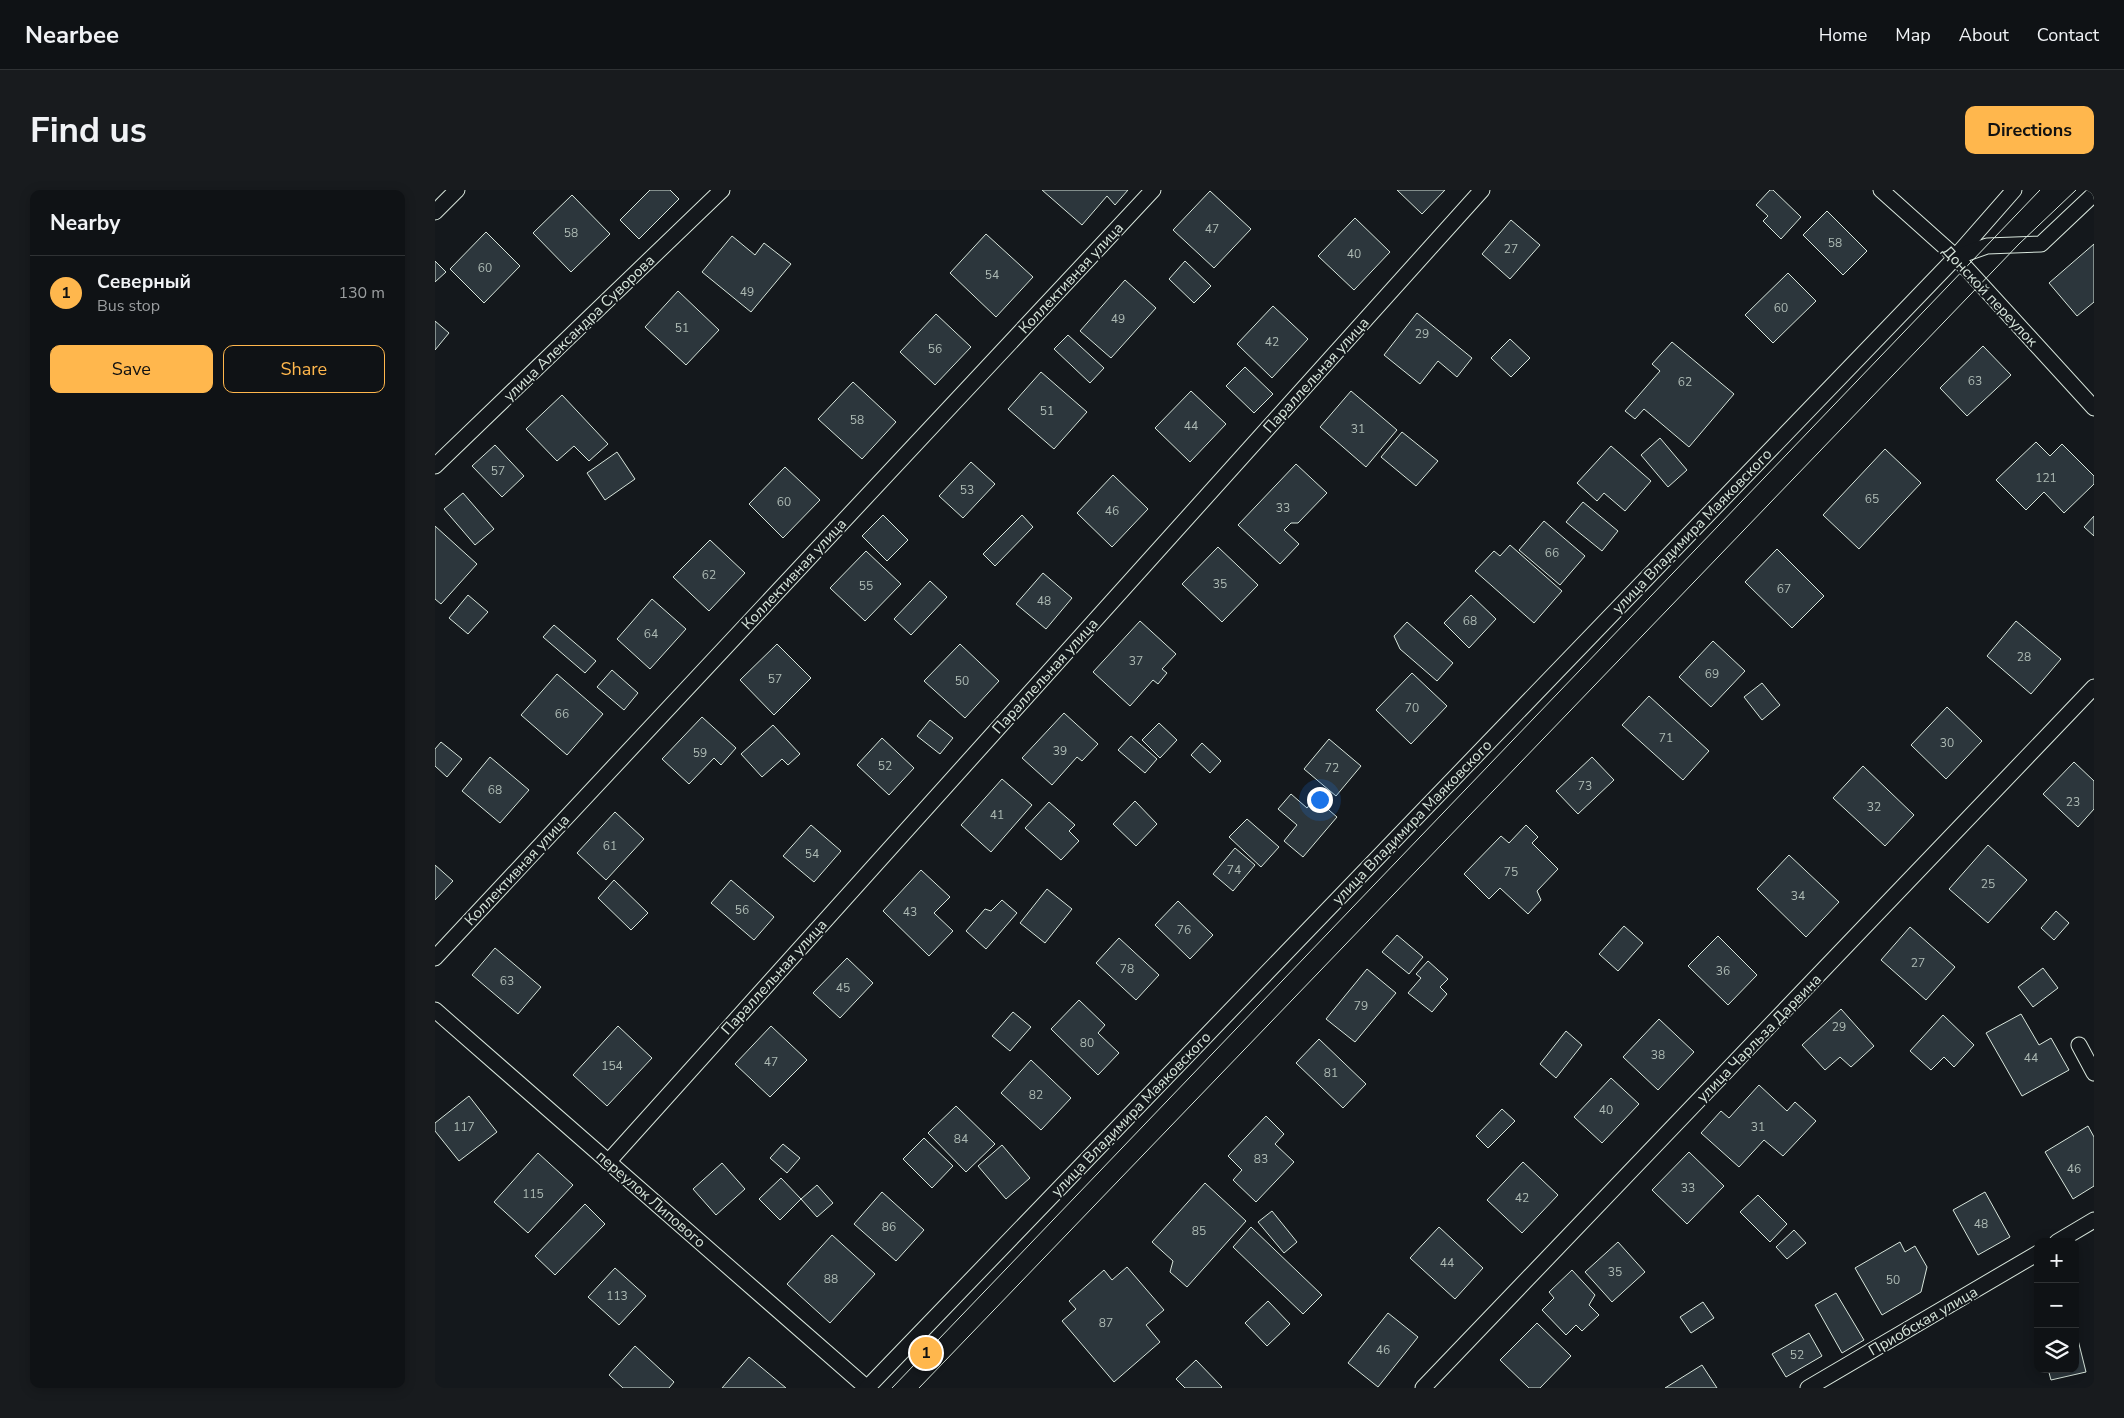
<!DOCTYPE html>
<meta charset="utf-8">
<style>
body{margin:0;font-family:"Nunito Sans",sans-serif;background:#181b1e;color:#f1f3f6}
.controls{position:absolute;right:15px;bottom:15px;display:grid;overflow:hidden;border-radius:10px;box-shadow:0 2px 12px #0003}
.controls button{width:45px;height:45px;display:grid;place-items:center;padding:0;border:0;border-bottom:1px solid #2f3234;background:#0f1215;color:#f1f3f6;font:25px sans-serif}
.you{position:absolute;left:884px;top:609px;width:18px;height:18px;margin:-12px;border:4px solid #fff;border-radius:50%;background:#1a73e8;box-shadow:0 0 0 8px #1a73e833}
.badge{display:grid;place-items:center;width:32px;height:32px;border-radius:50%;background:#ffb74d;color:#111;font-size:16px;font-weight:700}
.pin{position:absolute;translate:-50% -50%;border:2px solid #fff;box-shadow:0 1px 5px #0006}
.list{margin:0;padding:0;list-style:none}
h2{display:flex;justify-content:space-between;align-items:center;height:65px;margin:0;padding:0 20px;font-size:21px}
h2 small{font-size:16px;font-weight:400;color:#9b9ea0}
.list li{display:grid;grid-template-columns:32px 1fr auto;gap:15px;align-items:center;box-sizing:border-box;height:75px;padding:0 20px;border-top:1px solid #2f3234}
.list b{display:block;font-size:19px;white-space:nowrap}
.list p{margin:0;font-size:16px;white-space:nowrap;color:#9b9ea0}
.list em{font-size:16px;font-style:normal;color:#9b9ea0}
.actions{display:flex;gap:10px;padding:15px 20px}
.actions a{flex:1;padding:11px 0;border:1px solid #ffb74d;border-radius:10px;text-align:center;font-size:18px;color:#ffb74d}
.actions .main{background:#ffb74d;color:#111}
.icon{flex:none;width:28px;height:28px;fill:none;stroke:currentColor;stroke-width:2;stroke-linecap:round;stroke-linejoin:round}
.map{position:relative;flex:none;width:1659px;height:1198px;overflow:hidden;border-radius:10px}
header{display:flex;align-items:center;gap:30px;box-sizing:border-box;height:70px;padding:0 25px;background:#0f1215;border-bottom:1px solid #2f3234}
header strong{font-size:24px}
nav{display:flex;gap:28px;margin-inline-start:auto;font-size:18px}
.intro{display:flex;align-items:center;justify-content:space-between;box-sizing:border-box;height:120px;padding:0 30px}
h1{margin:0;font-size:35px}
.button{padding:12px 22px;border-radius:10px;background:#ffb74d;color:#111;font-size:18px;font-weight:700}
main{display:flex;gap:30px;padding:0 30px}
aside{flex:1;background:#0f1215;border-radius:10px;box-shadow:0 2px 12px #0003}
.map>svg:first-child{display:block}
.building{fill:#2c363c;stroke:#d8e6dc}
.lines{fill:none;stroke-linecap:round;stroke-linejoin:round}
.service-casing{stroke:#d8e6dc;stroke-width:17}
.service{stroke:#14181c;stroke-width:15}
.tram{stroke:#d8e6dc;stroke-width:1}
.labels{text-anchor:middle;stroke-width:4;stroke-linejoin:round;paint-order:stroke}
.number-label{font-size:12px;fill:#adbab4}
.street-label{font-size:15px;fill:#d8e6dc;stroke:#14181c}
</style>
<header>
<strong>Nearbee</strong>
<nav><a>Home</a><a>Map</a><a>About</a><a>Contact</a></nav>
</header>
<div class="intro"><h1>Find us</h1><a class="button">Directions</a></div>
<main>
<aside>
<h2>Nearby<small></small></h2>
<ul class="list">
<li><span class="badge">1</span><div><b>Северный</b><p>Bus stop</p></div><em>130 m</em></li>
</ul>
<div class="actions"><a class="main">Save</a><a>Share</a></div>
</aside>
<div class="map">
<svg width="1659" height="1198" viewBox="0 0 1659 1198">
<rect width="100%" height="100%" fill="#14181c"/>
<g class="building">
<path d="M215,0H235L244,9L204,49L185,30Z"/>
<path d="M607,0H693L680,15L672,6L647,35Z"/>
<path d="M962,0H1010L987,24Z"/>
<path d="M1335,0H1338L1366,27L1346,49L1328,31L1333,26L1321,15Z"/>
<path d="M775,1L816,39L779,78L738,40Z"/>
<path d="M137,5L175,44L136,82L98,43Z"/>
<path d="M1392,21L1432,61L1408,85L1368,45Z"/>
<path d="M920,28L955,62L919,100L883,66Z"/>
<path d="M1076,30L1105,55L1075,89L1047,64Z"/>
<path d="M51,42L85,76L49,113L15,79Z"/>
<path d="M551,44L598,87L561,127L515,83Z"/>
<path d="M297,46L320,65L329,53L356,74L316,122L267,82Z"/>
<path d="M1659,54V112L1642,126L1614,93Z"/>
<path d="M0,71L11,82L0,92Z"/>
<path d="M750,71L776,96L759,113L734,89Z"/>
<path d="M1353,83L1381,111L1338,153L1310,125Z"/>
<path d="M690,90L721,118L676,168L645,141Z"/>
<path d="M243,101L284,140L251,175L210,137Z"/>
<path d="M838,116L873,149L837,188L802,154Z"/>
<path d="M982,123L1037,168L1022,187L1003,171L985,194L949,165Z"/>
<path d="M501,124L536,157L500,195L465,162Z"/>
<path d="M0,131L14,143L0,160Z"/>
<path d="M633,145L669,178L655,193L619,159Z"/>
<path d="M1075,149L1095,168L1076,187L1056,168Z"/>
<path d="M1237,152L1299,204L1254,257L1209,219L1200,229L1190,221L1225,181L1217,174Z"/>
<path d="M1548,156L1576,185L1532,226L1505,198Z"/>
<path d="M810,177L838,204L819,223L791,196Z"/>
<path d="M606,182L652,222L619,259L573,219Z"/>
<path d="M418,192L461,232L427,269L383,229Z"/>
<path d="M756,201L791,234L755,272L720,238Z"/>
<path d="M916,201L962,240L931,277L885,237Z"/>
<path d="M127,205L173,254L154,271L139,256L122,271L91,239Z"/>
<path d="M967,242L1003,271L981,296L946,267Z"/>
<path d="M1225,248L1252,280L1233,297L1206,265Z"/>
<path d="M1601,252L1615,266L1627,254L1659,286V294L1629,323L1609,302L1591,320L1561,290Z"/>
<path d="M60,255L89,286L67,307L37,276Z"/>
<path d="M1176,256L1216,291L1190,321L1169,303L1162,311L1142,293Z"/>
<path d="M1450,259L1486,293L1424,359L1388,325Z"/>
<path d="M182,262L200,289L170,310L152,283Z"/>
<path d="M536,272L560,294L528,328L504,306Z"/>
<path d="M861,274L892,303L863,333H856L849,340L864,354L845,374L803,335Z"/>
<path d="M350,277L385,310L348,348L314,314Z"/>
<path d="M678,285L713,319L677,357L642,323Z"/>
<path d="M28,303L59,339L40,355L9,319Z"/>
<path d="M1148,312L1183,341L1167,361L1131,332Z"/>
<path d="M448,325L473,350L452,371L427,346Z"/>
<path d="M587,325L598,337L560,376L548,364Z"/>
<path d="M1659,326V346L1649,337Z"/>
<path d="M1109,331L1150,366L1125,395L1084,360Z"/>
<path d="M0,336L42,374L6,414L0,409Z"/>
<path d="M275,350L310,383L274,421L238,387Z"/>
<path d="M1075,355L1127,401L1099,433L1040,381L1059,361L1065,366Z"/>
<path d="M783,357L823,395L787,432L747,394Z"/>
<path d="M1342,359L1389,406L1357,438L1310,392Z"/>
<path d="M431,361L466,394L430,431L395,398Z"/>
<path d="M608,383L637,408L611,439L581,414Z"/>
<path d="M495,391L512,407L476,445L459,429Z"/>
<path d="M33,405L53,422L33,444L14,428Z"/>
<path d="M1036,405L1061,429L1034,458L1009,433Z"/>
<path d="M217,409L251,439L215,479L182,449Z"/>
<path d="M705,431L741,464L727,479L732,483L723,494L718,490L695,516L658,482Z"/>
<path d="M1581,431L1626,469L1596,504L1552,466Z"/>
<path d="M972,432L1018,473L1002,491L965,459L959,446Z"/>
<path d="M119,435L161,471L150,483L108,447Z"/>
<path d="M1278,451L1310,481L1276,517L1244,487Z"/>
<path d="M342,454L376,488L339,525L305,490Z"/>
<path d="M525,454L564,491L530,528L489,491Z"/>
<path d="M177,480L203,503L189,520L162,497Z"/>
<path d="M977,483L1012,516L976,554L941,520Z"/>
<path d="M122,484L168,524L132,565L86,525Z"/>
<path d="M1327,493L1345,515L1327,530L1309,507Z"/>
<path d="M1214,506L1274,561L1248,590L1187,535Z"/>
<path d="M1512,517L1547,551L1511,589L1476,555Z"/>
<path d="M629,523L663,554L647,571L642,567L617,595L587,568Z"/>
<path d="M267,527L301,558L286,575L279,568L254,594L227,569Z"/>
<path d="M495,530L518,548L505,564L482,546Z"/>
<path d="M724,533L742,550L725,568L707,550Z"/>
<path d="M338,535L365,564L353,575L347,569L327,587L306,564Z"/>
<path d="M696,546L722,569L710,583L683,560Z"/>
<path d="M447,548L479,578L454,605L422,575Z"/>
<path d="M894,549L926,576L901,606L869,579Z"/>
<path d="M6,552L27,569L12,587L0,576V559Z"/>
<path d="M767,553L786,571L775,583L756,565Z"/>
<path d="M55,567L94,600L65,633L27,601Z"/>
<path d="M1157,567L1179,590L1143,624L1121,601Z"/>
<path d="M1639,572L1659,591V619L1643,637L1608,604Z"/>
<path d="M1428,576L1479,625L1450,656L1398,608Z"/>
<path d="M567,589L597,615L556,662L526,635Z"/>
<path d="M856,604L872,618L880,608L902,627L868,667L849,651L862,635L843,619Z"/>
<path d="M700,611L722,634L701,656L678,634Z"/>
<path d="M614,612L640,635L634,641L644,651L626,670L590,638Z"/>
<path d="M180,622L209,649L171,690L142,663Z"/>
<path d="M812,629L844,657L826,677L794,647Z"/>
<path d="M376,635L406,661L379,692L348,666Z"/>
<path d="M1091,635L1103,647L1097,653L1123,679L1102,701L1106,710L1093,724L1065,698L1054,709L1029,684L1066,646L1074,653Z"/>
<path d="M1553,655L1592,690L1553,733L1514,699Z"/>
<path d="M800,658L820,675L798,701L778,684Z"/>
<path d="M1354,665L1404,712L1371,747L1322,699Z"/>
<path d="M0,675L18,691L0,710Z"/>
<path d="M486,680L515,707L499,723L518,741L494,766L448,721Z"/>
<path d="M179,690L213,723L196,740L163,708Z"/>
<path d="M296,690L339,727L319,750L276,713Z"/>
<path d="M612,699L637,719L610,753L585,733Z"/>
<path d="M567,710L582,723L551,759L531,741L550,719L556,721Z"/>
<path d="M743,711L778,745L755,769L720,735Z"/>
<path d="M1621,721L1634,733L1619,750L1606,738Z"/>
<path d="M1189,736L1208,753L1183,781L1164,764Z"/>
<path d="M1475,737L1520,777L1491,810L1446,770Z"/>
<path d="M962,745L988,767L974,784L947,762Z"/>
<path d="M1283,746L1322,785L1293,815L1253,776Z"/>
<path d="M684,748L724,785L701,810L661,773Z"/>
<path d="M60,758L106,797L83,824L37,785Z"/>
<path d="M412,768L438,793L405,828L378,803Z"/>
<path d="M993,771L1013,789L1005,797L1012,804L997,822L973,803L986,788L981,784Z"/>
<path d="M1608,778L1623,798L1598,817L1583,797Z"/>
<path d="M932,779L961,803L920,852L891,829Z"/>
<path d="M644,810L670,835L663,843L684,863L663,885L616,839Z"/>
<path d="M1406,819L1439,856L1416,877L1405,867L1390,880L1367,855Z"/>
<path d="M578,822L596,837L575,861L557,846Z"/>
<path d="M1586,824L1604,855L1616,848L1634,880L1587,906L1551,843Z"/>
<path d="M1508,825L1539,855L1519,877L1509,867L1496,880L1475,861Z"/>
<path d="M1224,829L1259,862L1223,900L1188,867Z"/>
<path d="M183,836L217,868L172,916L138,885Z"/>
<path d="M336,836L372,870L335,907L300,874Z"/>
<path d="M1131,841L1147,855L1121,888L1105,874Z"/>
<path d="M884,849L931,894L908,918L861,873Z"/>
<path d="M596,870L636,908L606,940L566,903Z"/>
<path d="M1176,888L1204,914L1167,953L1139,927Z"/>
<path d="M1324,895L1352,921L1360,912L1381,931L1348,966L1329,950L1304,977L1266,943L1286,921L1294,928Z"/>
<path d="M34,906L62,942L24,971L0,941V933Z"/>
<path d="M521,916L560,954L531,982L493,943Z"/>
<path d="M1067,919L1080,931L1053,958L1041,946Z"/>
<path d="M831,926L849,944L840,954L859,972L821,1012L798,990L807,980L793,966Z"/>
<path d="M1653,936L1659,947V996L1638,1009L1610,962Z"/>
<path d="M489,948L518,976L497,998L468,969Z"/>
<path d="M348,954L365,968L352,983L335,968Z"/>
<path d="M567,955L595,988L571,1009L543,976Z"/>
<path d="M1254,962L1289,996L1252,1034L1217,1000Z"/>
<path d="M103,963L138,995L93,1043L59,1012Z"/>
<path d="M1088,972L1123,1005L1087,1043L1052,1010Z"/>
<path d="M287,973L310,999L281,1025L258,999Z"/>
<path d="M346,988L366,1009L345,1030L324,1009Z"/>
<path d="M770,993L811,1031L752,1097L735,1082L738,1071L717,1052Z"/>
<path d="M382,995L398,1013L382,1027L366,1009Z"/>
<path d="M447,1002L489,1040L461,1071L419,1034Z"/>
<path d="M1550,1002L1575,1047L1543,1065L1518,1020Z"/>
<path d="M1323,1005L1352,1034L1335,1052L1305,1022Z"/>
<path d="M150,1014L170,1034L120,1085L100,1066Z"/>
<path d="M837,1021L862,1052L849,1063L823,1032Z"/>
<path d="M816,1037L887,1105L868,1124L798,1057Z"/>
<path d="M1004,1037L1048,1078L1020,1109L975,1068Z"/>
<path d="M1359,1040L1371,1053L1352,1069L1341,1057Z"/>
<path d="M397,1045L440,1084L395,1133L352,1094Z"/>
<path d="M1183,1052L1210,1082L1177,1112L1150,1082Z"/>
<path d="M1465,1052L1470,1062L1480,1056L1492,1077L1486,1102L1447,1125L1420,1078Z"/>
<path d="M692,1077L729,1120L711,1135L725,1152L679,1192L627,1131L641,1119L634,1111L669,1080L677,1090Z"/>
<path d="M180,1078L211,1106L184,1135L153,1107Z"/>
<path d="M1137,1080L1160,1105L1154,1115L1164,1125L1147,1141L1141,1135L1131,1145L1107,1120L1119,1108L1114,1102Z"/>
<path d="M1401,1103L1429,1150L1407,1163L1380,1115Z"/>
<path d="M833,1111L855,1134L832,1156L810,1133Z"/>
<path d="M1268,1112L1279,1128L1256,1143L1245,1127Z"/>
<path d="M953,1123L983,1147L943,1197L913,1173Z"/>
<path d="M1102,1133L1136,1166L1105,1198H1094L1065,1170Z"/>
<path d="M1374,1143L1387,1166L1351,1187L1337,1164Z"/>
<path d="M1642,1146L1651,1182L1616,1190L1613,1179H1640V1147Z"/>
<path d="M200,1156L239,1192L234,1198H188L174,1185Z"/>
<path d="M314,1167L351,1198H287Z"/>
<path d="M761,1170L787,1197L786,1198H750L741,1189Z"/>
<path d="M1267,1175L1282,1198H1230Z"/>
</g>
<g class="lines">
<defs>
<g id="service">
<path d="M1446,0L1521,67L1659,218"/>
<path d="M0,22L22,0"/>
<path d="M1522,65L1579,0"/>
<path d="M0,276L287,0"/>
<path d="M0,768L718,0"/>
<path d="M0,820L432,1198"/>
<path d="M1644,855L1659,883"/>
<path d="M173,972L1047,0"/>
<path d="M1622,1052L1659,1030"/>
<path d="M432,1198L1521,67L1552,56L1606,54L1659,4"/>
<path d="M988,1198L1659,497"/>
<path d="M1373,1198L1603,1063"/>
</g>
</defs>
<use href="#service" class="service-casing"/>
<use href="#service" class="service"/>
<g class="tram">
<path d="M457,1198L1605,0"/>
<path d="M484,1198L1584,54L1641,0"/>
</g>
</g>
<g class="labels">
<g class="number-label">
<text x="777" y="43">47</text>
<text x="136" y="47">58</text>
<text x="1400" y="57">58</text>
<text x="1076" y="63">27</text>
<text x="919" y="68">40</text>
<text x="50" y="82">60</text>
<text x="557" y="89">54</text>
<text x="312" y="106">49</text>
<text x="1346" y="122">60</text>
<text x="683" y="133">49</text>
<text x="247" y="142">51</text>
<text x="987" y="148">29</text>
<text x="837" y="156">42</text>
<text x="500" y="163">56</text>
<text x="1540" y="195">63</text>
<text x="1250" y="196">62</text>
<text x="612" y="225">51</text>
<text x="422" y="234">58</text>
<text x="756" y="240">44</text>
<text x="923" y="243">31</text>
<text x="63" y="285">57</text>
<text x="1611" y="292">121</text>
<text x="532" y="304">53</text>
<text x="1437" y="313">65</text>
<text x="349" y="316">60</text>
<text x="848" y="322">33</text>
<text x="677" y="325">46</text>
<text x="1117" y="367">66</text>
<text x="274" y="389">62</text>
<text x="785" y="398">35</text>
<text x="431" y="400">55</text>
<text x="1349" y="403">67</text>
<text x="609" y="415">48</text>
<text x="1035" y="435">68</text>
<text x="216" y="448">64</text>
<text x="1589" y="471">28</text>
<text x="701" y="475">37</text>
<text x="1277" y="488">69</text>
<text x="340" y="493">57</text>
<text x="527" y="495">50</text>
<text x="977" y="522">70</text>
<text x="127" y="528">66</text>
<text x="1231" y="552">71</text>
<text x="1512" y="557">30</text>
<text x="625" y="565">39</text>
<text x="265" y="567">59</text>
<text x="450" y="580">52</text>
<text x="897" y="582">72</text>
<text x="1150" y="600">73</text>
<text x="60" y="604">68</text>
<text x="1638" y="616">23</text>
<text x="1439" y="621">32</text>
<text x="562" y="629">41</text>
<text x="175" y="660">61</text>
<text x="377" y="668">54</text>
<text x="799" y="684">74</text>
<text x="1076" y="686">75</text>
<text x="1553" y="698">25</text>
<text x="1363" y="710">34</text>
<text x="307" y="724">56</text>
<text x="475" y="726">43</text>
<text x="749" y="744">76</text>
<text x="1483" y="777">27</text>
<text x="692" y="783">78</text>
<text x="1288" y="785">36</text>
<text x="72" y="795">63</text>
<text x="408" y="802">45</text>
<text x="926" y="820">79</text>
<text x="1404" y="841">29</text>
<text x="652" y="857">80</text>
<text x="1223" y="869">38</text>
<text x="1596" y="872">44</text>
<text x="336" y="876">47</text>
<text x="177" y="880">154</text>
<text x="896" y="887">81</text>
<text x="601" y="909">82</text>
<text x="1171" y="924">40</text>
<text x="29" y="941">117</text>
<text x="1323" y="941">31</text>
<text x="526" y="953">84</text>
<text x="826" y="973">83</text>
<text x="1639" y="983">46</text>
<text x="1253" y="1002">33</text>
<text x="98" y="1008">115</text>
<text x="1087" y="1012">42</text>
<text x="1546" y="1038">48</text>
<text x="454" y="1041">86</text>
<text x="764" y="1045">85</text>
<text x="1012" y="1077">44</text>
<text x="1180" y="1086">35</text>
<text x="396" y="1093">88</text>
<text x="1458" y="1094">50</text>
<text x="182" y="1110">113</text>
<text x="671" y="1137">87</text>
<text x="948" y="1164">46</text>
<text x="1362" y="1169">52</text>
</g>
<g class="street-label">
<text transform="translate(636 88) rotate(-47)" y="5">Коллективная улица</text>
<text transform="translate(1555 106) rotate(47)" y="5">Донской переулок</text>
<text transform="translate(144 138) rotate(-44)" y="5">улица Александра Суворова</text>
<text transform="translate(881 185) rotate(-48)" y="5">Параллельная улица</text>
<text transform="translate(1257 341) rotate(-46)" y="5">улица Владимира Маяковского</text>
<text transform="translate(359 384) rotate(-47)" y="5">Коллективная улица</text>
<text transform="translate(610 486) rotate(-48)" y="5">Параллельная улица</text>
<text transform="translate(977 632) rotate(-46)" y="5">улица Владимира Маяковского</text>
<text transform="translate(82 680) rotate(-47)" y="5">Коллективная улица</text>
<text transform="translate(339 787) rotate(-48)" y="5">Параллельная улица</text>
<text transform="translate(1324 848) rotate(-46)" y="5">улица Чарльза Дарвина</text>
<text transform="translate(696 924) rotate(-46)" y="5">улица Владимира Маяковского</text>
<text transform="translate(216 1009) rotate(41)" y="5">переулок Липового</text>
<text transform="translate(1488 1131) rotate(-30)" y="5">Приобская улица</text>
</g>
</g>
</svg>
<div class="controls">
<button>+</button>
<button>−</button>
<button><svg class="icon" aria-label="layers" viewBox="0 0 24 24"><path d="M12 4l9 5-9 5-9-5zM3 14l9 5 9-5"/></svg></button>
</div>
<div class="you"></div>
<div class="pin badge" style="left:491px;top:1163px">1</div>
</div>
</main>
